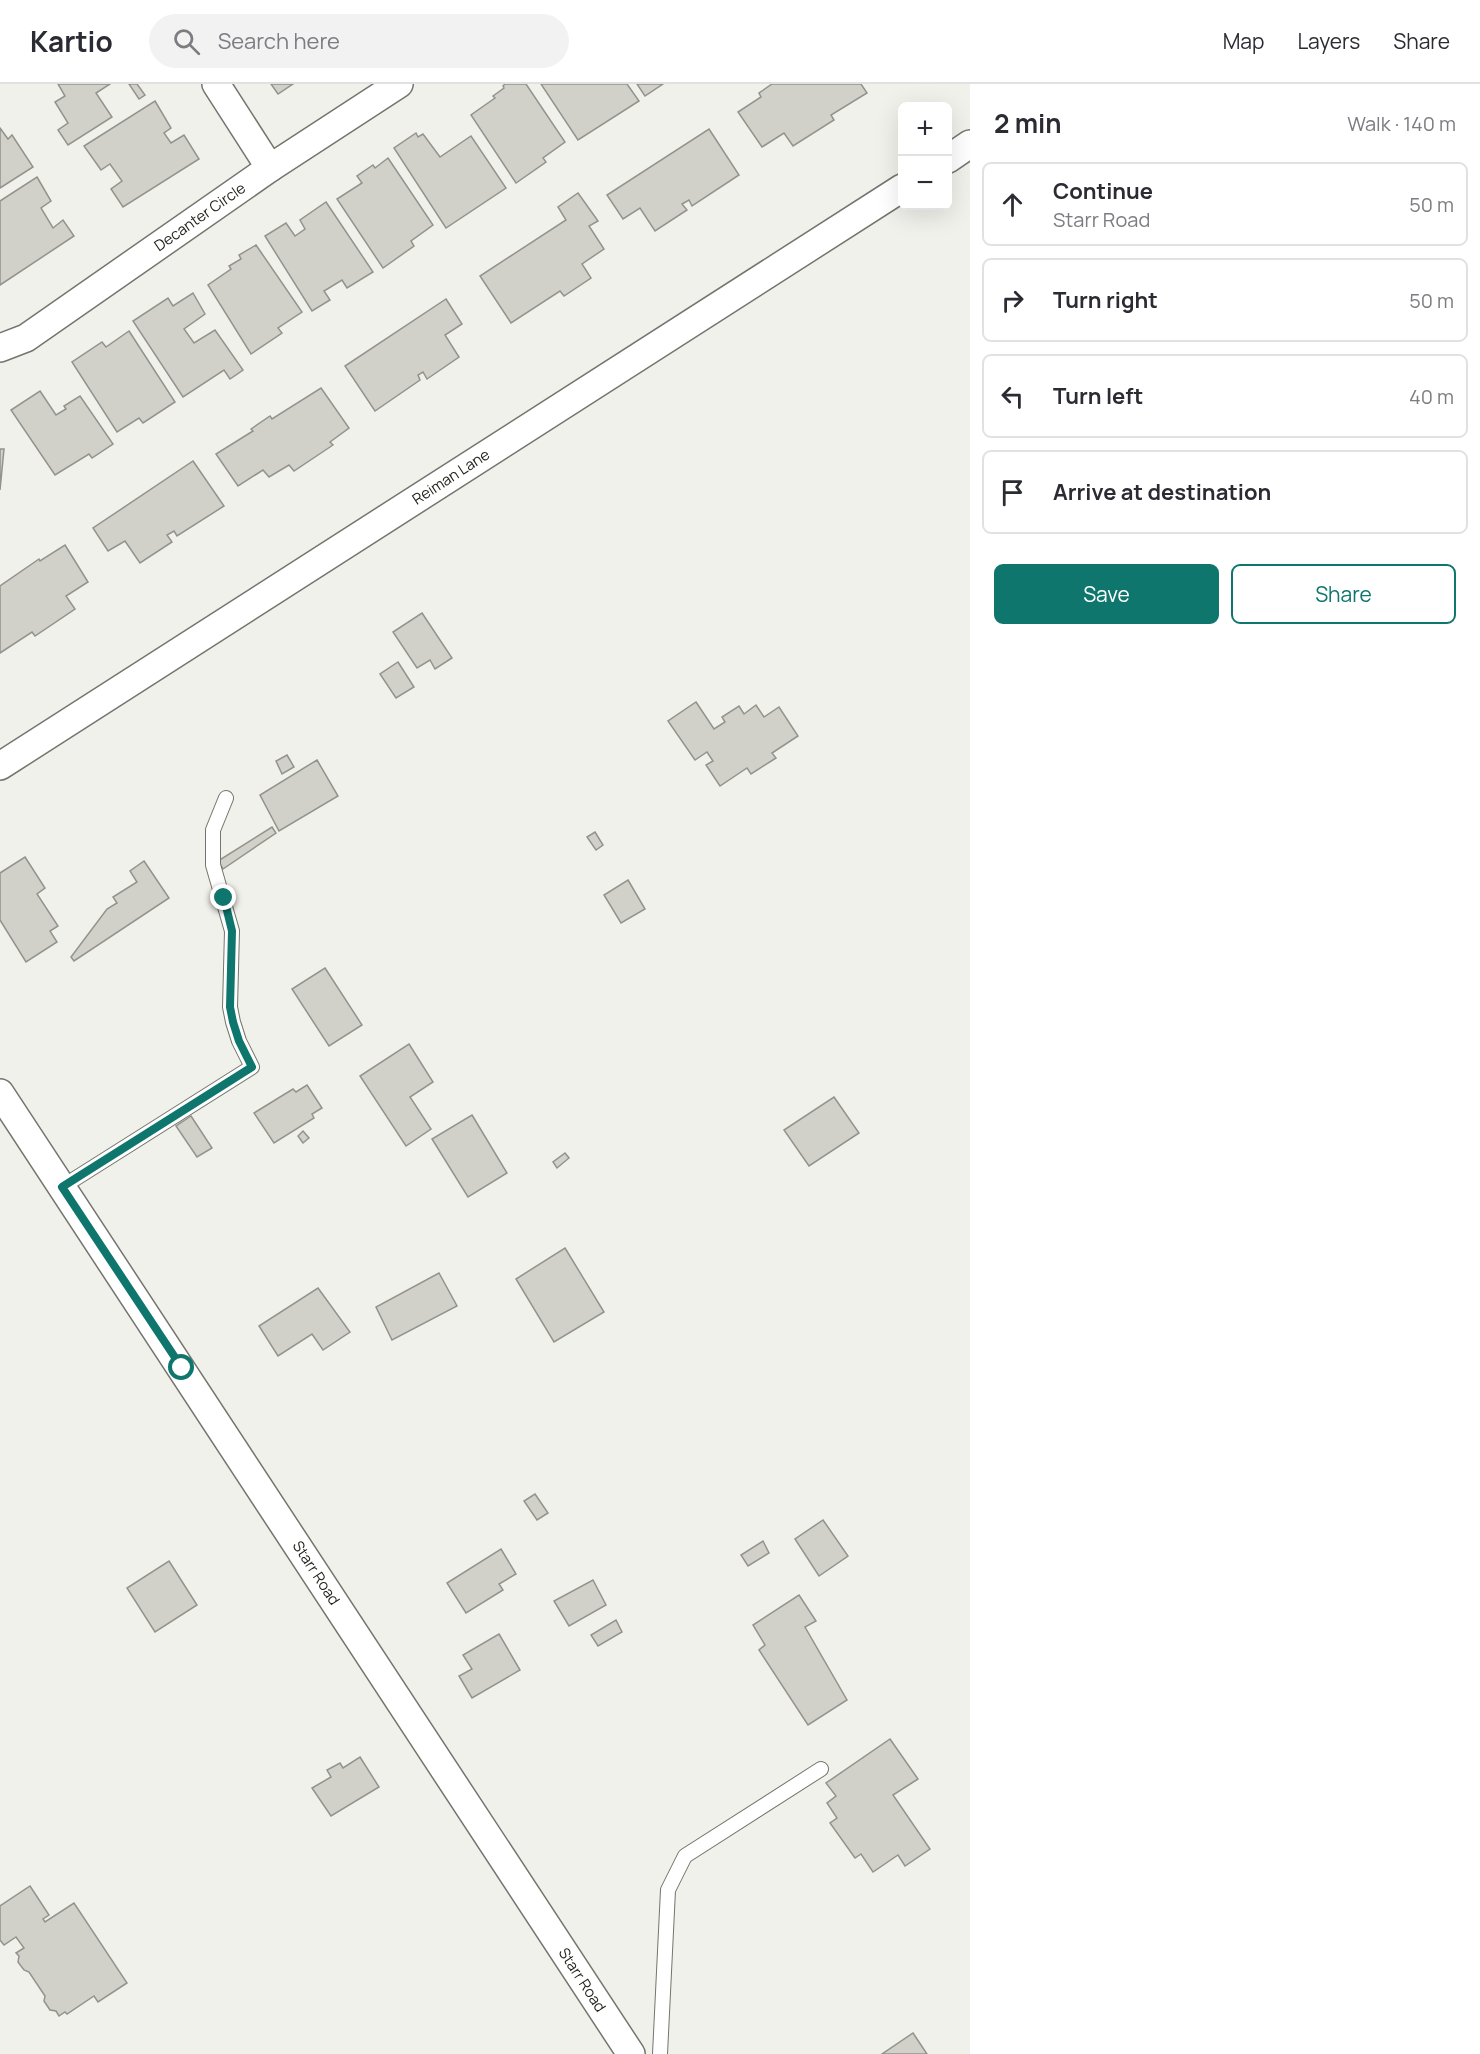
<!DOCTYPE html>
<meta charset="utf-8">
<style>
body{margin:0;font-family:Manrope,sans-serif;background:#f2f2f3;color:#2b2b33}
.controls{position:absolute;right:18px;top:18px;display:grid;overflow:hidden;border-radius:9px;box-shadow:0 6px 24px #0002}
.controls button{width:54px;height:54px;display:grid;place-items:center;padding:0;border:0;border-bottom:2px solid #e1e1e2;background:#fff;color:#2b2b33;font:30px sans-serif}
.stop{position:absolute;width:18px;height:18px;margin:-14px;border:4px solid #0f766e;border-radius:50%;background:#fff}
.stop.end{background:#0f766e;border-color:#fff;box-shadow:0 2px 6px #0008}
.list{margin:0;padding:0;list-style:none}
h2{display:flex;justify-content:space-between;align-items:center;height:78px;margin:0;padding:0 24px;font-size:26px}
h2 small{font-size:20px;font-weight:400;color:#7c7c81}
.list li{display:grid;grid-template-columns:39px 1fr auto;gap:18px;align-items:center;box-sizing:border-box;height:84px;margin:0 12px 12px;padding:0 12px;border:2px solid #e1e1e2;border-radius:9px}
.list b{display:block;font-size:22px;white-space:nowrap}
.list p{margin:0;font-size:20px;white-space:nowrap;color:#7c7c81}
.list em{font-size:20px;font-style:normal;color:#7c7c81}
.actions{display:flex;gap:12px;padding:18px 24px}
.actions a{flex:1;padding:14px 0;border:2px solid #0f766e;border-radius:9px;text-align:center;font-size:21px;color:#0f766e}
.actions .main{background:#0f766e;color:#fff}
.icon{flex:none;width:33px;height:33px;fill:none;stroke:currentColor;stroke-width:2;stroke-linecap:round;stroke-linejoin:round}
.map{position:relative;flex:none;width:970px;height:1970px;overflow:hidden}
header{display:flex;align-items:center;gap:36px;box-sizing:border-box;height:84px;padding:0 30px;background:#fff;border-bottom:2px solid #e1e1e2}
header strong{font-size:28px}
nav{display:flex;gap:33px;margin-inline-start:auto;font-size:21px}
.search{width:420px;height:54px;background:#f2f2f3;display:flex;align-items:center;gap:15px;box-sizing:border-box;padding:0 21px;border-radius:33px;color:#7c7c81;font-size:22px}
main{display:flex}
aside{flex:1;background:#fff}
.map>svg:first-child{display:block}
.building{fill:#d1d1ca;stroke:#93938d;stroke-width:1.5}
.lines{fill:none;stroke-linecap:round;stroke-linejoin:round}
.service-casing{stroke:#74756e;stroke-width:16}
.minor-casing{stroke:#74756e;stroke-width:30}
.service{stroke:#fff;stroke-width:14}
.minor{stroke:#fff;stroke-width:27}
.route{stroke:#0f766e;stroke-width:8}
.labels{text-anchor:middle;stroke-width:4.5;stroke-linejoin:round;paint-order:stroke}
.street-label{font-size:15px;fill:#1f1f1c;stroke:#fffffe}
</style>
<header>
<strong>Kartio</strong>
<div class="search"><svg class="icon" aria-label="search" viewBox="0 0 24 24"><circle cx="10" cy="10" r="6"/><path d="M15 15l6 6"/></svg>Search here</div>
<nav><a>Map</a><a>Layers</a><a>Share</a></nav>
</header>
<main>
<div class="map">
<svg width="970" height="1970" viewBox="0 0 970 1970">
<rect width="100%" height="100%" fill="#f0f1ea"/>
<g class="building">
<path d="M58,0H110L96,9L112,33L68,61L58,46L68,39L55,18L65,12Z"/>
<path d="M129,0H137L145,11L139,15Z"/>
<path d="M271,0H293L278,10Z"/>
<path d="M505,0H526L565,58L543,74L546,78L516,99L471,31L495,14L493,12L504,4L503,2Z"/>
<path d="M541,0H627L639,17L578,56Z"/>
<path d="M637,0H663L645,12Z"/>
<path d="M772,0H861L867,9L831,31L834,36L793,62L784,49L762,63L738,28L761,13L759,9Z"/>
<path d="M155,17L171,44L164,49L171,59L184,51L199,75L123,123L111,105L122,97L110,80L101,86L84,62Z"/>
<path d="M0,44L8,55L12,51L33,83L0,104Z"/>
<path d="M709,45L739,91L692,122L689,116L682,120L687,126L655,147L640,124L623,135L607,111Z"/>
<path d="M416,49L418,53L423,50L440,73L471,52L506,104L446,144L394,64Z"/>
<path d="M388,74L433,141L411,157L414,162L383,184L337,115L362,99L357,92L373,81L375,84Z"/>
<path d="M37,93L51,117L41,124L53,144L63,136L74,152L0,201V117Z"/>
<path d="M578,109L598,137L589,142L604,165L582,180L591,194L564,212L560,207L511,239L480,192L566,136L558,123Z"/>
<path d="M326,118L373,188L347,204L342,196L324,207L330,216L312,227L265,152L286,139L295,152L305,145L300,136Z"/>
<path d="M256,161L302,228L278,244L282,249L251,270L208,201L231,185L229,182L241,175L239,171Z"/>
<path d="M193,209L205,230L184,245L194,259L215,246L243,286L230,295L224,286L183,313L133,237L168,214L173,222Z"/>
<path d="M446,215L462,240L445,251L459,273L427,295L423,288L418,291L420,296L375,327L345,282Z"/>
<path d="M129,247L175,318L143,339L139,334L117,348L72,278L102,258L106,263Z"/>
<path d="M321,304L349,344L330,358L333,361L294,387L289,381L269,393L263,386L238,402L216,370L253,347L251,345L270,332L272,335Z"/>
<path d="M40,307L56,331L66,325L64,322L80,312L113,360L92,374L89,370L55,391L11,326Z"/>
<path d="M0,365H4L0,406Z"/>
<path d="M193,377L224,422L177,452L174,447L167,451L172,458L140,479L125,457L108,467L93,444Z"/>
<path d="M65,461L88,498L66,512L75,525L35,552L32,548L0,569V502L39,475L40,477Z"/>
<path d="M422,529L452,574L435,585L430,576L417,584L393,548Z"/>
<path d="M398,578L414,603L396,614L380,590Z"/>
<path d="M696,618L714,645L725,638L722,633L739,622L744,630L756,621L764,633L779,623L798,652L772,669L776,674L751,690L747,684L720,702L706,681L713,677L707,668L695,676L668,637Z"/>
<path d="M287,671L294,683L282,690L276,677Z"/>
<path d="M317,676L338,712L279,747L260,711Z"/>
<path d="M272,743L276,749L223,785L218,777Z"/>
<path d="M595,748L603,761L596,766L587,753Z"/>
<path d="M25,773L45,804L37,810L58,842L50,847L57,858L26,878L0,836V789Z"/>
<path d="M144,777L169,814L74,877L71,873L107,825L117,819L113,813L137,798L130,787Z"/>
<path d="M628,796L645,825L621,839L604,811Z"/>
<path d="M325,884L362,941L329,962L292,905Z"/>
<path d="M409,960L433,998L410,1013L431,1045L406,1062L360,992Z"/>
<path d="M307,1001L322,1024L312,1030L314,1034L274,1059L254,1029L293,1005L296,1008Z"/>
<path d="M834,1013L859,1049L809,1082L784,1046Z"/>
<path d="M472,1031L507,1089L468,1113L432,1055Z"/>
<path d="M191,1032L212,1064L197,1073L176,1042Z"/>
<path d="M303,1047L309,1054L303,1059L298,1052Z"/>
<path d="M565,1069L569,1074L557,1084L553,1078Z"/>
<path d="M565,1164L604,1228L554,1258L516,1195Z"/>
<path d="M439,1189L457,1222L392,1256L376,1223Z"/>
<path d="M318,1204L350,1248L323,1266L312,1250L278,1272L259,1242Z"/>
<path d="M535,1410L548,1429L537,1436L524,1417Z"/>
<path d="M823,1436L848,1472L819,1492L795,1455Z"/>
<path d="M763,1457L769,1469L748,1482L741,1471Z"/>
<path d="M501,1465L516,1490L499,1500L503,1506L466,1529L447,1499Z"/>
<path d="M169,1477L197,1521L155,1548L127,1504Z"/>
<path d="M593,1496L606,1521L569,1542L554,1517Z"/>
<path d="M799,1511L816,1537L805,1543L847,1616L808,1641L759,1566L765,1561L753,1541Z"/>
<path d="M616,1536L622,1548L598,1562L591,1551Z"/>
<path d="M499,1550L520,1586L472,1614L459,1592L472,1585L463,1571Z"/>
<path d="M890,1655L918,1695L893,1711L930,1765L905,1782L898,1771L873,1788L861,1770L855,1774L830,1739L837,1734L827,1719L836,1712L826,1699Z"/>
<path d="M360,1673L379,1703L331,1732L312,1704L331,1693L327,1686L340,1679L343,1684Z"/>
<path d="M30,1802L49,1831L43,1835L45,1838L74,1819L127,1899L98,1918L94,1912L67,1930L65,1928L59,1932L56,1927L50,1926L44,1917L45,1912L29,1888L24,1886L18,1878L19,1872L16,1869L24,1864L16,1853L4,1861L0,1856V1822Z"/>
<path d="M913,1949L927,1970H882Z"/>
</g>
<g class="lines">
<defs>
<g id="service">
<path d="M62,1103L252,983L239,957L233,938L230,923L232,847L213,781V746L226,714"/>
<path d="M660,1970L668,1806L685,1772L821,1685"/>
</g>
<g id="minor">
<path d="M216,0L270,84"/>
<path d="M948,75L970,60"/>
<path d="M0,264L26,254L270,84L399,0"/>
<path d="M0,682L902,104"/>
<path d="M0,1009L631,1970"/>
</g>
</defs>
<use href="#service" class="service-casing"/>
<use href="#minor" class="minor-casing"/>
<use href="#service" class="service"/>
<use href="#minor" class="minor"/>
</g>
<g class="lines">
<path class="route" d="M182,1284L62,1103L252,983L239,957L233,938L230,923L232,847L224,814"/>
</g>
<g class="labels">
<g class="street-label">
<text transform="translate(200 133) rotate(-35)" y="5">Decanter Circle</text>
<text transform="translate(451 393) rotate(-33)" y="5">Reiman Lane</text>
<text transform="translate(316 1489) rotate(57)" y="5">Starr Road</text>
<text transform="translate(582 1896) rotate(57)" y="5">Starr Road</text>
</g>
</g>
</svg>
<div class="controls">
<button>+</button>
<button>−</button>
</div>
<div class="stop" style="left:182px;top:1284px"></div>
<div class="stop end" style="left:224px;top:814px"></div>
</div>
<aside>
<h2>2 min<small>Walk · 140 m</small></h2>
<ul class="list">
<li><svg class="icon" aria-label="ahead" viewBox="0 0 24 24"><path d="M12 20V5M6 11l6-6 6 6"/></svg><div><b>Continue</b><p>Starr Road</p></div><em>50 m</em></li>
<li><svg class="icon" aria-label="right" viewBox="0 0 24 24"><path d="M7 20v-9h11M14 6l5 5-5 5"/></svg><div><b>Turn right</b></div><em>50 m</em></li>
<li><svg class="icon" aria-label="left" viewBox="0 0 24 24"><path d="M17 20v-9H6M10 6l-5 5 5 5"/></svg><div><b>Turn left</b></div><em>40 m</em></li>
<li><svg class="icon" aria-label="arrive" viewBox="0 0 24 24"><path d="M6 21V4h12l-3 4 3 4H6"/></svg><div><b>Arrive at destination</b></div></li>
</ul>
<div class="actions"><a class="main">Save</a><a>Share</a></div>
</aside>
</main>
